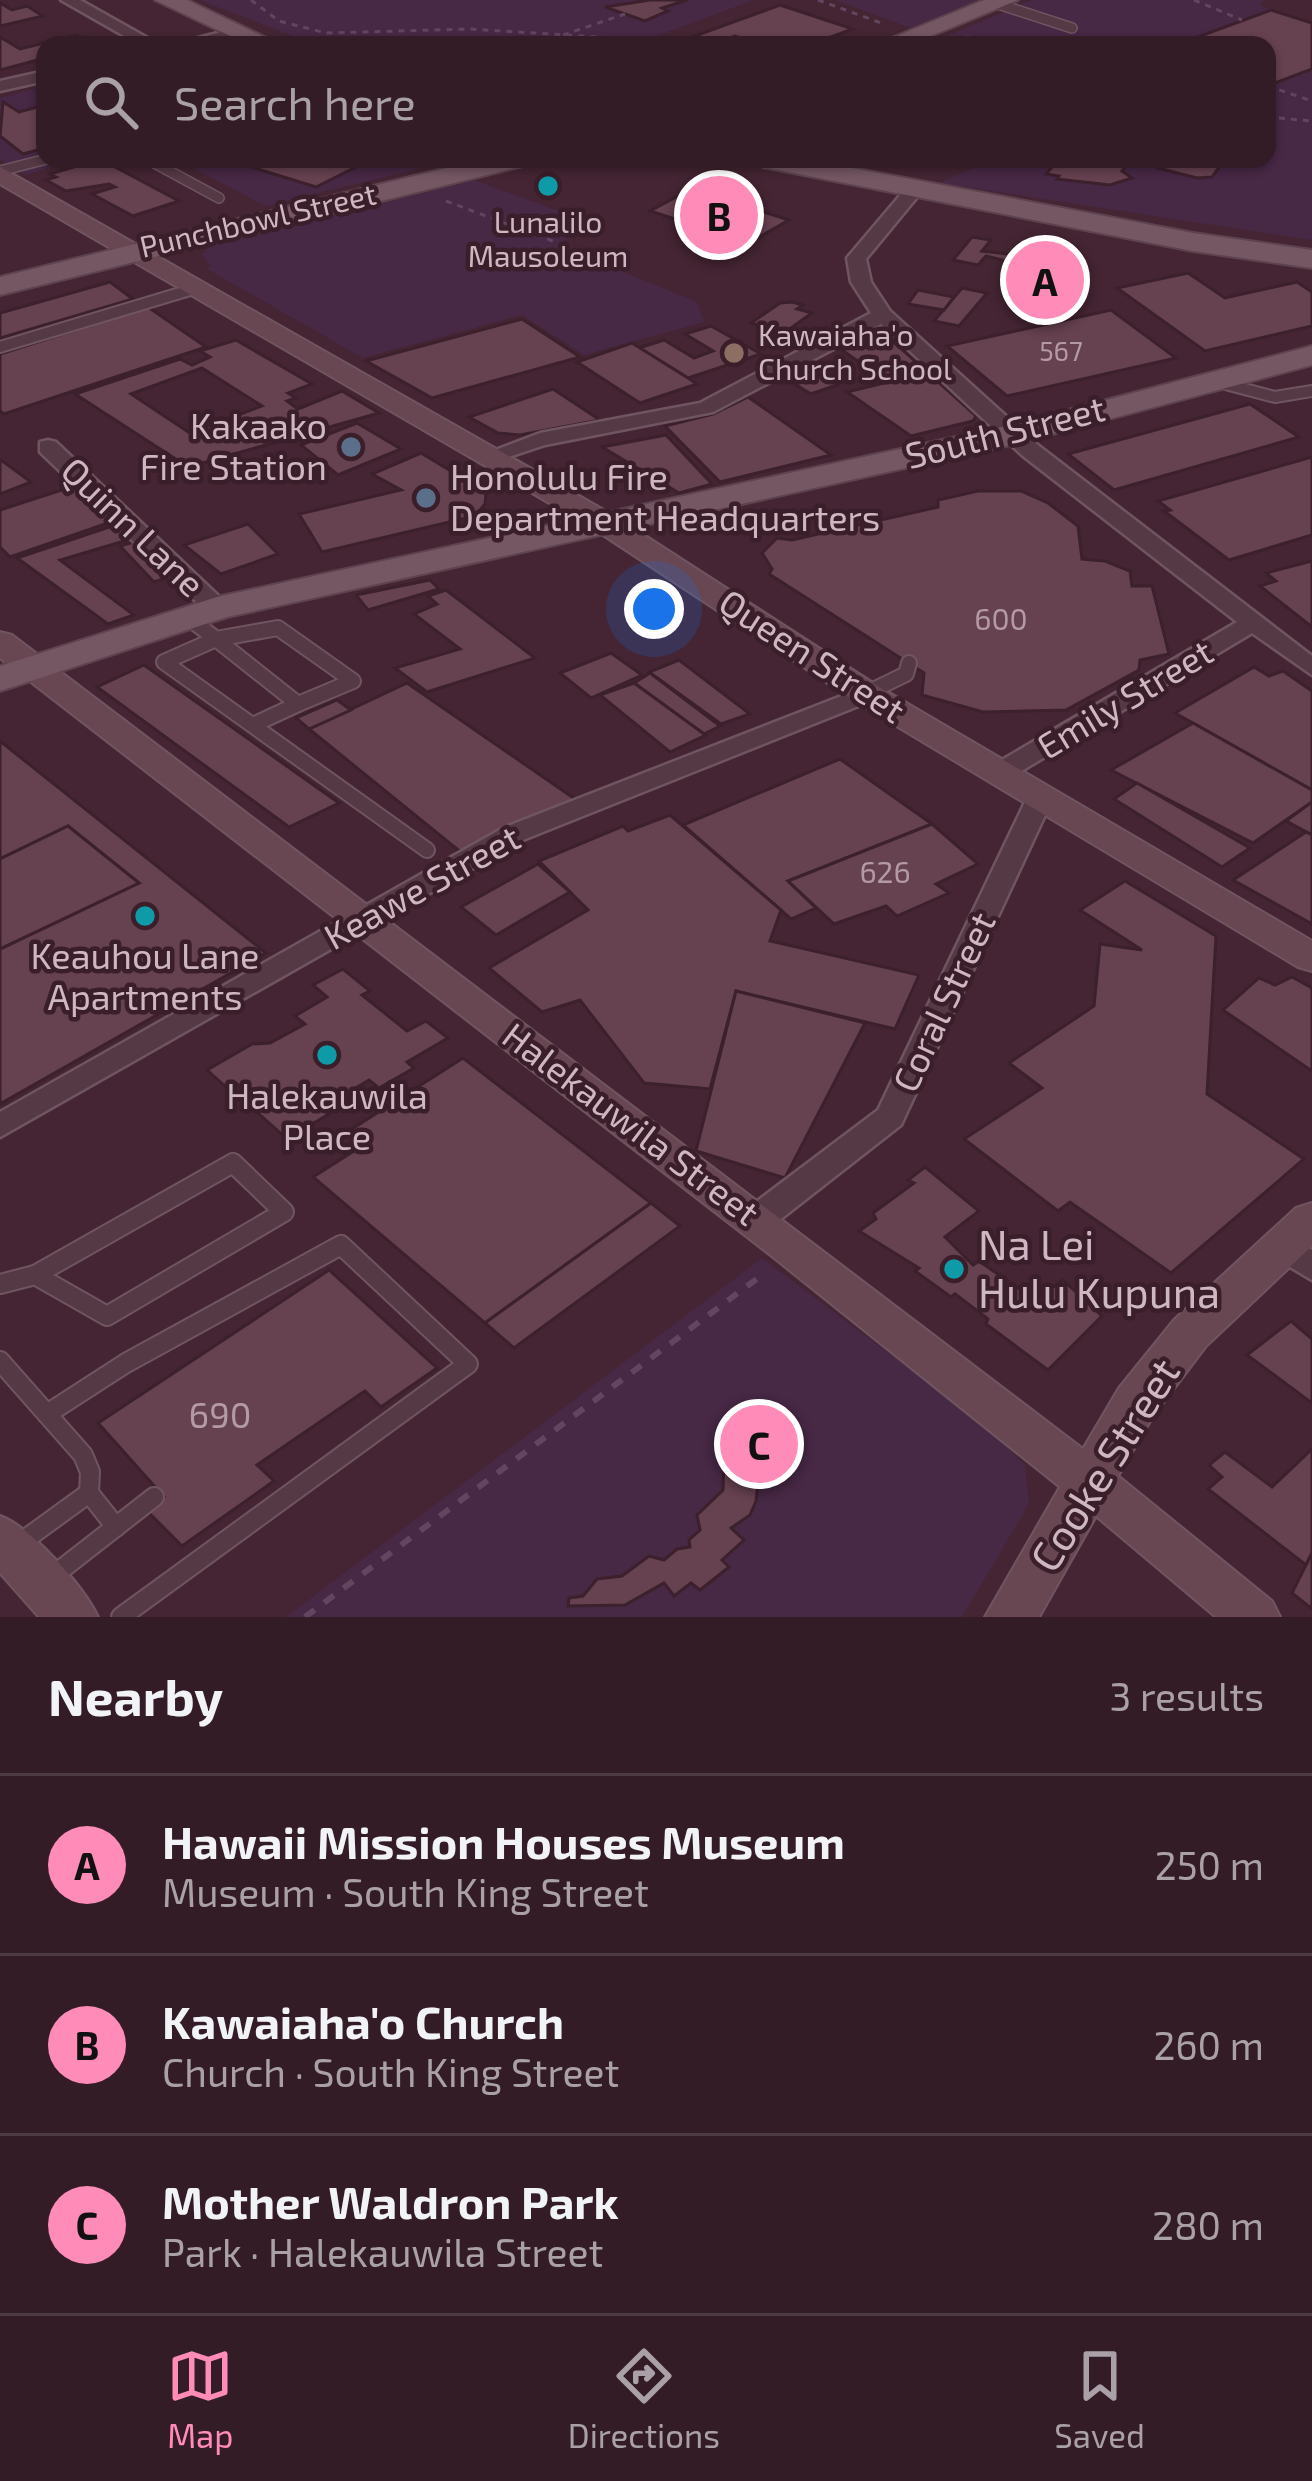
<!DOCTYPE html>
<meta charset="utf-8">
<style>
body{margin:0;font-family:"Exo 2",sans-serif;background:#3c252e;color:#f1f3f6}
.you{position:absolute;left:654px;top:609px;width:42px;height:42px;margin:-30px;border:9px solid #fff;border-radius:50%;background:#1a73e8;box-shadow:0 0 0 18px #1a73e833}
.badge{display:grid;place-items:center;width:78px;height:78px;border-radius:50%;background:#ff8bb8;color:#111;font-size:39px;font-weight:700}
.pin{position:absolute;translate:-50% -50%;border:6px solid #fff;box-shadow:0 3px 12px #0006}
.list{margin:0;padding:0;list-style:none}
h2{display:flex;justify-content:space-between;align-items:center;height:156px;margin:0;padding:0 48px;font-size:51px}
h2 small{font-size:39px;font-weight:400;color:#a9a1a7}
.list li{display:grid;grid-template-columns:78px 1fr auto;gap:36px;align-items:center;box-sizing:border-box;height:180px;padding:0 48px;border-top:3px solid #4e3a43}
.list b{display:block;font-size:45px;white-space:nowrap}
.list p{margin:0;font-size:39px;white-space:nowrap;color:#a9a1a7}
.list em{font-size:39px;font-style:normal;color:#a9a1a7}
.icon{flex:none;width:66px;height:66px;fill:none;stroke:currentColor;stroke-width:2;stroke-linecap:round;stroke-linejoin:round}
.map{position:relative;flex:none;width:1312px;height:1617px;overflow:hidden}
.search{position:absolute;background:#341c26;box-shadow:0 3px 9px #0004;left:36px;right:36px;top:36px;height:132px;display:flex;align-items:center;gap:30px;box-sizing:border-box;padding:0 42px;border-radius:24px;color:#a9a1a7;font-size:45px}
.sheet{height:696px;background:#341c26}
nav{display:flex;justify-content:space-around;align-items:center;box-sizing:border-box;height:168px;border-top:3px solid #4e3a43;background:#341c26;font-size:33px;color:#a9a1a7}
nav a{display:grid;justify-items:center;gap:6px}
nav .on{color:#ff8bb8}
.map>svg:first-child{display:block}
.green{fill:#472845}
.building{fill:#664150;stroke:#3c202c;stroke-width:3;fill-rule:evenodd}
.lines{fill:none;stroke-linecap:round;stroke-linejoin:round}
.lane-far3-casing{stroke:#6f5560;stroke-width:12}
.lane-far2-casing{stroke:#6f5560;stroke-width:14}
.lane-far1-casing{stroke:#6f5560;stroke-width:18}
.lane-casing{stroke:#6f5560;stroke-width:22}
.street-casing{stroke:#6f5560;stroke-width:5}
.secondary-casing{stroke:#6f5560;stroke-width:4}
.primary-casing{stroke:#5e434e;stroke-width:4}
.path-far1{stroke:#62455f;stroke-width:3;stroke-dasharray:6 6;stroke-linecap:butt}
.path{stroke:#62455f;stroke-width:6;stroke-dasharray:12 12;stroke-linecap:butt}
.lane-far3{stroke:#553945;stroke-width:9}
.lane-far2{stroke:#553945;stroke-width:10}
.lane-far1{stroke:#553945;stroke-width:14}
.lane{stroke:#553945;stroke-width:18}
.street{fill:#553945;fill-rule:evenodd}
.secondary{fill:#684753;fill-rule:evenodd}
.primary{fill:#755764;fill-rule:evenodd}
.culture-dot{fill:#0f9aa8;stroke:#3a1e2a;stroke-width:4.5}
.education-dot{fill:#8d6e63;stroke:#3a1e2a;stroke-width:4.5}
.service-dot{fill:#5c6f8a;stroke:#3a1e2a;stroke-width:4.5}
.labels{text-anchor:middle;stroke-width:9;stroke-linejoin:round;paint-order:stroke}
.far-number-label{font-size:27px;fill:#b49aa4}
.far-street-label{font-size:30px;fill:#ceb7c0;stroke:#3a1e2a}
.far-poi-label{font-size:30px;fill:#ceb7c0;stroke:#3a1e2a}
.number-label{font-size:30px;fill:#b49aa4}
.poi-label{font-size:36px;fill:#ceb7c0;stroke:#3a1e2a}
.street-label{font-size:36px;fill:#ceb7c0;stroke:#3a1e2a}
.near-number-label{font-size:36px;fill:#b49aa4}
.near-poi-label{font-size:42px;fill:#ceb7c0;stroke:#3a1e2a;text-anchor:start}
.near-street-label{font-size:42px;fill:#ceb7c0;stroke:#3a1e2a}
</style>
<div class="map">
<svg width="1312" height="1617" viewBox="0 0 1312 1617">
<rect width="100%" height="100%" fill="#452533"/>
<g class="green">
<path d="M199,0H754L632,45H317Z"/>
<path d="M834,0H982L911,28Z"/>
<path d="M1032,0H1265L1259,5L1312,23V240L939,183L994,159H1267V45H926Z"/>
<path d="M45,86V159H80L25,175L0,159V98Z"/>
<path d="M177,159H459L265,206Z"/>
<path d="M474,180L578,218L562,247L697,302L704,322L584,355L522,315L363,358L207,269L211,266L201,254L214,245Z"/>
<path d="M762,1258L983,1424L1025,1465L1029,1504L962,1617H286Z"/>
</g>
<g class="building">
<path d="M650,0H687L662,8L668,11L645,21L605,7Z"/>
<path d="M0,3L12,10L27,6L43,16L0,26Z"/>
<path d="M780,5L853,29L809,45H762L735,36L711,45H670Z"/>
<path d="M1271,10L1312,23V69L1267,86V45H1176Z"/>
<path d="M77,35L95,45H45V58L0,70V37L20,49Z"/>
<path d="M3,102L19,112L45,105V148L23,154L0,136Z"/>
<path d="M100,159L179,201L133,216L92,194L115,187L109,184L66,191L46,180L56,177L50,174Z"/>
<path d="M225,159H372L316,187Z"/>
<path d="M1059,159H1111L1107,163L1126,166L1122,171L1132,178L1110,185L1057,179L1059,176L1046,174Z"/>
<path d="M1165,159H1225L1212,177L1197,178L1158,168Z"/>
<path d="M691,189L789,220L749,243L650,211Z"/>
<path d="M972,237L991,240L982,251L1033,257L1026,266L986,256L978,265L953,260Z"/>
<path d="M1188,273L1225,298L1297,282L1312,292V326L1205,351L1117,288Z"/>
<path d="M110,282L133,299L0,338V313Z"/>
<path d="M962,288L987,293L959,326L934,321Z"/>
<path d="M918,290L954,297L944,310L908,304Z"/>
<path d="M792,302L803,305L797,309L812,313L784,333L751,323L780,303Z"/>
<path d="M148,307L206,347L4,414L0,411V354Z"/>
<path d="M1111,310L1176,358L1007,396L947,346Z"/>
<path d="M522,319L580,357L432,398L366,361Z"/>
<path d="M711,326L761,354L688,378L639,348L664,340L694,358L713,351L685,334Z"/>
<path d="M878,328L976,416L973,421L911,436L847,392L888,382L839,348Z"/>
<path d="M236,340L312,384L288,393L296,398L287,401L298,409L342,391L379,413L188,467L75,394L180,359L192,365L210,357L200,351ZM202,368L262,406L190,433L131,394Z"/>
<path d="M632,343L688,378L697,384L640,403L577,362Z"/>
<path d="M812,369L837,385L811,394L785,378Z"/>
<path d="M553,389L600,420L520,435L498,433L469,417Z"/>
<path d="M748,397L831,455L720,482L665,426L713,414Z"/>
<path d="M1250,404L1299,437L1114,490L1068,454Z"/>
<path d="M357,423L401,449L338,475L301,445Z"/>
<path d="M666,435L712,484L679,493L602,447Z"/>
<path d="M421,453L486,492L485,504L475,516L322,552L299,514L401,490L372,474Z"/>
<path d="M1312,457V535L1229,560L1164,511L1170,510L1158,501Z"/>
<path d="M0,460H1L31,482L0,494Z"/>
<path d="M77,485L114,521L10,557L0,547V510Z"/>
<path d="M978,491H1021L1048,503L1078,526L1082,559L1105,561L1130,571L1132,586H1152L1169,654L1140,660L1139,670L1066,710L983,712L922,695L924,673L769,574L772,569L762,553L777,538L792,540L938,507V500Z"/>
<path d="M124,522L141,536L60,560L134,615L108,624L17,558Z"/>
<path d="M248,524L278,554L221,574L184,545Z"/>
<path d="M144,539L178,574L154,582L120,546Z"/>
<path d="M1312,561V627L1260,586L1276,581L1266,573Z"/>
<path d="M430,580L439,589L368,610L356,595Z"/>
<path d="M446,590L535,658L427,692L395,668L460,649L414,614L437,604L428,596Z"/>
<path d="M611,653L642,675L591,698L560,673Z"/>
<path d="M679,660L750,714L721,724L649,672Z"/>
<path d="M144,665L339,803L289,827L97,687Z"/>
<path d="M1254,667L1269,676L1283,671L1312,691V790L1175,713Z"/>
<path d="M650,673L720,726L704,734L634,683Z"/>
<path d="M407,683L575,799L463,854L309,729Z"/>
<path d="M634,683L704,734L706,735L670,752L600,695Z"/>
<path d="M337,700L351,710L309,729L296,718Z"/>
<path d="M1193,723L1312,790V802L1253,843L1111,770Z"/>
<path d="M0,741L266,953L0,1104V949L139,883L68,826L0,859Z"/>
<path d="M840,759L932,824L788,881L816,908L791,919L683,825Z"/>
<path d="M1137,783L1250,848L1222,867L1114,799Z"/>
<path d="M1312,802V835L1286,821Z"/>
<path d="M670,815L781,910L770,941L919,975L895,1029L736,991L710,1089L644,1083L580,1000L542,1012L489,968L588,910L539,861L623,826L628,831Z"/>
<path d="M932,824L978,864L936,884L949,893L897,916L886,906L834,924L788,881Z"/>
<path d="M68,826L139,883L0,949V859Z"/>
<path d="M1306,832L1312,835V924L1233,880Z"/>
<path d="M538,864L570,892L496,935L461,907Z"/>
<path d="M1125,881L1216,936L1207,1094L1304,1159L1171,1273L1070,1202L1058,1211L964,1139L1042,1088L1009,1063L1094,1006L1100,944L1142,950L1080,910Z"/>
<path d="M343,969L370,991L362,995L407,1031L426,1021L448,1038L407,1062L414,1068L379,1088L369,1080L322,1108L329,1114L287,1139L258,1113L264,1108L236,1083L227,1088L207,1070L252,1044L270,1043L305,1024L295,1016L327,997L313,985Z"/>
<path d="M1292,977L1312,988V1071L1223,1010L1259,978L1275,985Z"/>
<path d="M736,991L865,1023L785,1178L696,1151Z"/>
<path d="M463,1058L651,1203L485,1323L313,1177L360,1147L344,1134Z"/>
<path d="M925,1167L979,1211L945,1237L973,1265L979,1261L1035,1300L1063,1280L1102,1316L1048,1370L986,1324L988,1319L955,1294L951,1297L915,1271L919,1268L859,1231L876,1219L873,1213L914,1183L908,1180Z"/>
<path d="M651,1203L680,1226L514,1348L485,1323Z"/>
<path d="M329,1270L437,1368L381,1407L365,1391L257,1465L274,1481L182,1546L145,1509L164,1497L98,1423Z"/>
<path d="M1291,1321L1312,1339V1403L1247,1355Z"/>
<path d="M754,1444L760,1465L756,1501L750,1515L731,1528L744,1540L722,1560L729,1567L700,1590L691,1583L674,1596L664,1583L625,1605L568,1606L569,1598L583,1596L597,1579L622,1576L649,1556L664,1560L677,1549L690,1547L689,1540L700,1530L697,1515L723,1490L724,1461Z"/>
<path d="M1312,1449V1553L1306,1565L1208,1489L1222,1477L1209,1465L1225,1452L1272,1487Z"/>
<path d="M1312,1553V1609L1292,1593Z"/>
</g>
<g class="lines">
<defs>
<g id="lane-far3">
<path d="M986,0L1072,28"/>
<path d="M147,159L219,198"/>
<path d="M0,171L47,159"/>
</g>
<g id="lane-far2">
<path d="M0,347L200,287"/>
<path d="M1214,381L1275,397L1312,391"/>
<path d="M187,617L194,622"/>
</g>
<g id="lane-far1">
<path d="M190,619L216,639"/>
<path d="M278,628L353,681L298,704L216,639Z"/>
<path d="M216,639L164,662L427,850"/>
<path d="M867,693L906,674L909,663"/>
<path d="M253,725L298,704"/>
</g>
<g id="lane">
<path d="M233,1163L284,1212L107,1316L35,1275Z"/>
<path d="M0,1284L35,1275"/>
<path d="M0,1361L83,1455L90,1472L89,1493L116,1527"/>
<path d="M47,1414L126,1363L341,1245L468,1364L121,1617"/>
<path d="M16,1546L89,1493"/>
<path d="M49,1579L154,1497"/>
</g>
<g id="street">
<path d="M61,0H80L160,45H140Z"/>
<path d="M238,28L246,33L244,36L202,45H170Z"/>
<path d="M45,71V81L0,91V81Z"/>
<path d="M908,186L923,190L866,259L871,282L890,311L1039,446L1312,656V675L1252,633L1008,779H990L986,773L990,767L1237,622L1023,456L881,324L713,412L545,445L488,464L477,457L540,433L700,403L871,313L851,282L847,258Z"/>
<path d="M48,440L56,442L226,603L229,608L226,613H208L40,452V442Z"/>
<path d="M867,686L876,689L880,694L876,699L523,840L0,1137V1112L503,828Z"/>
<path d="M1040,790L1053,798L901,1125L768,1229L756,1232L744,1229L739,1220L744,1211L878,1110L1027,798Z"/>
<path d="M1282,1233L1312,1250V1280L1270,1255L1265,1246L1270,1237Z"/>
</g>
<g id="secondary">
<path d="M0,167L616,517L879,687L1312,941V971L1298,967L855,701L594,529L0,184Z"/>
<path d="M0,632L12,635L1083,1449L1119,1388L1174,1320L1296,1208L1312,1203V1246L1206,1346L1153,1416L1118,1476L1272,1601L1280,1617H1216L1096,1516L1039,1617H985L1060,1487L773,1257L0,658Z"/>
<path d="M0,1516C31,1527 84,1587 98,1617H39L0,1573Z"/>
</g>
<g id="primary">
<path d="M155,0H187L281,45H249Z"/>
<path d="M984,0H1018L909,45H875Z"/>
<path d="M484,159H531L527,165L0,295V277Z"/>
<path d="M749,159H805L1193,233L1312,250V268L1193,251L763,167Z"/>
<path d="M1312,346V365L1015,444L227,617L0,691V666L217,597L1011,425Z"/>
</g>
</defs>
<use href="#lane-far3" class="lane-far3-casing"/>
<use href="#lane-far2" class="lane-far2-casing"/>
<use href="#lane-far1" class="lane-far1-casing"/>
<use href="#lane" class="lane-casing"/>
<use href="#street" class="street-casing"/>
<use href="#secondary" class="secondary-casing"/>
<use href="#primary" class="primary-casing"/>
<g class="path-far1">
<path d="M251,0L279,21L326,33L469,29L649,40"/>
<path d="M818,0L884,24"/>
<path d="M1194,0L1242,20"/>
<path d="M563,35L625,14"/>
<path d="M965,37L1050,42"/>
<path d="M1085,42L1143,45"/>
<path d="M531,45L552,38"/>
<path d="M1268,86L1312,101"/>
<path d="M1267,117L1312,121"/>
<path d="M446,201L558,243"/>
</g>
<path class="path" d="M305,1617L766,1272"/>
<use href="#lane-far3" class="lane-far3"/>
<use href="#lane-far2" class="lane-far2"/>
<use href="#lane-far1" class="lane-far1"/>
<use href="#lane" class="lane"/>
<use href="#street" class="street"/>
<use href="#secondary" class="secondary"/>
<use href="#primary" class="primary"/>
</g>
<g class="culture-dot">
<circle cx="548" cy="186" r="12"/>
<circle cx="145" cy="916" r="12"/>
<circle cx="327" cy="1055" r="12"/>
<circle cx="954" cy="1269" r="12"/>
</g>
<circle class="education-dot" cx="734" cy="353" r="12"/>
<g class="service-dot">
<circle cx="351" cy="447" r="12"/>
<circle cx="426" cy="498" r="12"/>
</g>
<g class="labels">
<g class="far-number-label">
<text x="1061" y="361">567</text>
</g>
<g class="far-street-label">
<text transform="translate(258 221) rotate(-13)" y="10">Punchbowl Street</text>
</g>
<g class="far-poi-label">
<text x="548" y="233">Lunalilo<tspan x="548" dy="34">Mausoleum</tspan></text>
<text x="758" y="346" text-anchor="start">Kawaiaha'o<tspan x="758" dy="34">Church School</tspan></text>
</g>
<g class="number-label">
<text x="1001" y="630">600</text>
<text x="885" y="883">626</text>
</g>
<g class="poi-label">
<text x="327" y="439" text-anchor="end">Kakaako<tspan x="327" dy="41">Fire Station</tspan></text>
<text x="450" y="490" text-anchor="start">Honolulu Fire<tspan x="450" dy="41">Department Headquarters</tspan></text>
<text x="145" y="969">Keauhou Lane<tspan x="145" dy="41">Apartments</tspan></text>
<text x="327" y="1109">Halekauwila<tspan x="327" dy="41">Place</tspan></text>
</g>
<g class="street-label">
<text transform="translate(1005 432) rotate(-14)" y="13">South Street</text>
<text transform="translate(133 527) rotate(44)" y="13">Quinn Lane</text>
<text transform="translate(812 656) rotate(33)" y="13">Queen Street</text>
<text transform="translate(1125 699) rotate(-31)" y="13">Emily Street</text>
<text transform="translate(422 887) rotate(-29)" y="13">Keawe Street</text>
<text transform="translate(944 1002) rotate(-65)" y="13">Coral Street</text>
<text transform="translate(631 1124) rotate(37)" y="13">Halekauwila Street</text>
</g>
<g class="near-number-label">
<text x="220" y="1428">690</text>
</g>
<g class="near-poi-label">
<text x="978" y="1260">Na Lei<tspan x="978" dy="48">Hulu Kupuna</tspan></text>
</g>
<g class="near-street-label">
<text transform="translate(1105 1465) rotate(-58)" y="15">Cooke Street</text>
</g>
</g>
</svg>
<div class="you"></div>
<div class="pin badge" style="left:1045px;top:280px">A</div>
<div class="pin badge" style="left:719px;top:215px">B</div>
<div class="pin badge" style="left:759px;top:1444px">C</div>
<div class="search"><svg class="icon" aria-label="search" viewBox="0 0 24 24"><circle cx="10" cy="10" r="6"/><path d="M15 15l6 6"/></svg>Search here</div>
</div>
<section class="sheet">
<h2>Nearby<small>3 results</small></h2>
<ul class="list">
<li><span class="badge">A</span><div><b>Hawaii Mission Houses Museum</b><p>Museum · South King Street</p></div><em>250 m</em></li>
<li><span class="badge">B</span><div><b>Kawaiaha'o Church</b><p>Church · South King Street</p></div><em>260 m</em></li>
<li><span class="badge">C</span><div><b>Mother Waldron Park</b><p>Park · Halekauwila Street</p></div><em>280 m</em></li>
</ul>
</section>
<nav>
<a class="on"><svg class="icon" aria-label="map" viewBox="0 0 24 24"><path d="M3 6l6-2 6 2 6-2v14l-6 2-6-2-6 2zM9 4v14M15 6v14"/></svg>Map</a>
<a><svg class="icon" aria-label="directions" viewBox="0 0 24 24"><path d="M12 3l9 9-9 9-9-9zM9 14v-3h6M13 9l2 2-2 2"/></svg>Directions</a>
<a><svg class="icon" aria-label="saved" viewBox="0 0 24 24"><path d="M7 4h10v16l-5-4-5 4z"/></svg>Saved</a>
</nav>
